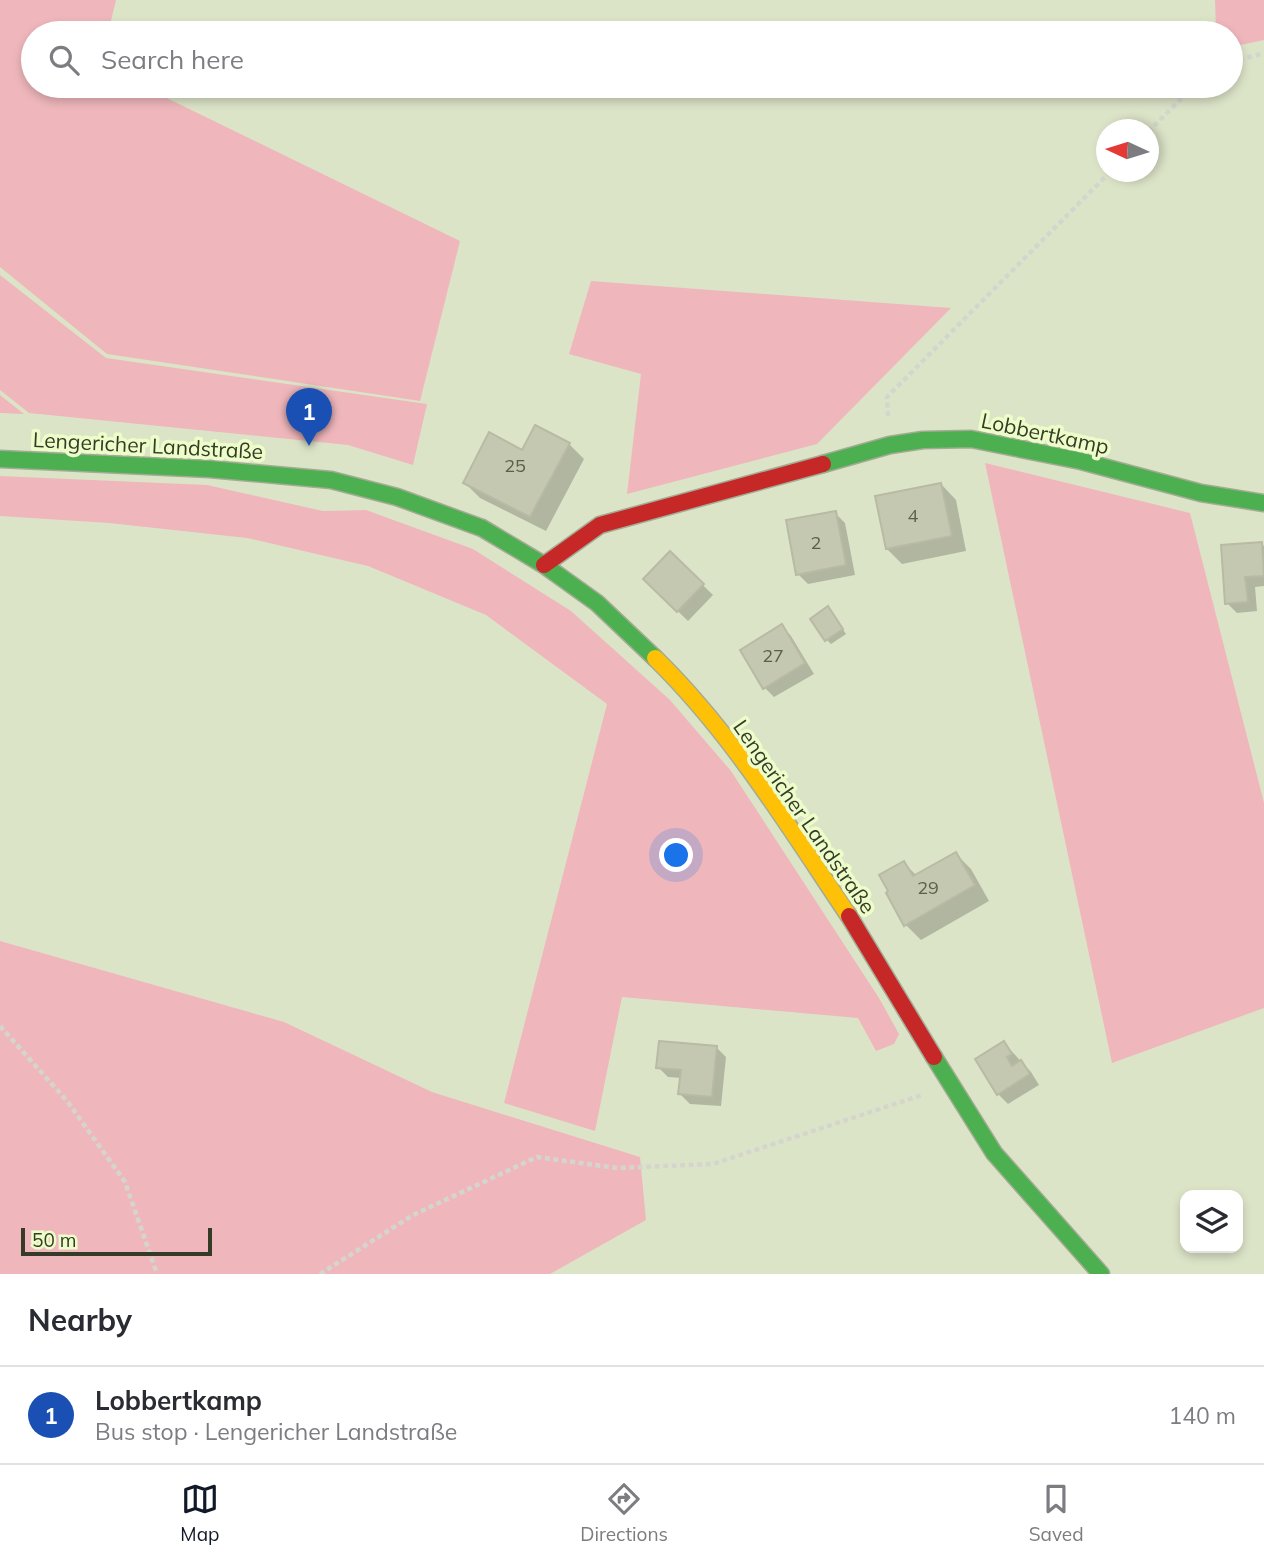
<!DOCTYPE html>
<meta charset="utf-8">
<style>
body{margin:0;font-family:Mulish,sans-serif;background:#f2f2f3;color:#2b2b33}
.controls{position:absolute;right:21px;bottom:21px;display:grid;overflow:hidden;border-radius:14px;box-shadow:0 4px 10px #0003}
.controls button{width:63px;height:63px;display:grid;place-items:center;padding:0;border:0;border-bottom:2px solid #e1e1e2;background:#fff;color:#2b2b33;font:35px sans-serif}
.compass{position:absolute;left:1096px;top:119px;width:63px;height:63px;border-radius:50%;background:#fff;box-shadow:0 4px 10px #0003;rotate:274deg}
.scale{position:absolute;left:21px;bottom:18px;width:191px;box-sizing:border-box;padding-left:7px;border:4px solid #363b27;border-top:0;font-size:19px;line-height:24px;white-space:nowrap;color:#363b27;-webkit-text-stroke:5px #edfdca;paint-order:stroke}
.you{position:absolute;left:677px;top:856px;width:24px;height:24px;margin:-18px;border:5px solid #fff;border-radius:50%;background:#1a73e8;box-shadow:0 0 0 10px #1a73e833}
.badge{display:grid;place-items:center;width:46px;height:46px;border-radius:50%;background:#111827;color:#fff;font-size:23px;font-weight:700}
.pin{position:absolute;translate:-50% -58px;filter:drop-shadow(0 2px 4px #0008)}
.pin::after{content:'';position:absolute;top:37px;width:24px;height:21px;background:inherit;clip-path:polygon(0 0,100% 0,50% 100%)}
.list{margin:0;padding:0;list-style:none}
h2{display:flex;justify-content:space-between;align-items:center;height:91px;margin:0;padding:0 28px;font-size:30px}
h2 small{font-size:23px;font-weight:400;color:#7c7c81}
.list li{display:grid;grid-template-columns:46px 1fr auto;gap:21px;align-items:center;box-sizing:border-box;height:98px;padding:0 28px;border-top:2px solid #e1e1e2}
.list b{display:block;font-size:26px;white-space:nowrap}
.list p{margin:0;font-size:23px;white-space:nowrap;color:#7c7c81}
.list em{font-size:23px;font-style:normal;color:#7c7c81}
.icon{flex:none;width:38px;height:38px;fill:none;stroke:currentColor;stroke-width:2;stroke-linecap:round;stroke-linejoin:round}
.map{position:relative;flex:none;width:1264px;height:1274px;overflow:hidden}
.search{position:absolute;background:#fff;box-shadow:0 4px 10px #0003;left:21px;right:21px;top:21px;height:77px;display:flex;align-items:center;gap:18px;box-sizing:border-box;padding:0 24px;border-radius:38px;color:#7c7c81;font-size:26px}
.sheet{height:189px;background:#fff}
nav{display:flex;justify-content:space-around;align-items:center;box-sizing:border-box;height:98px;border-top:2px solid #e1e1e2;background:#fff;font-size:19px;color:#7c7c81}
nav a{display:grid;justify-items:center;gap:4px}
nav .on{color:#111827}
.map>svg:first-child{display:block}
.green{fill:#efb7bc}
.shadow{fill:#0003}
.building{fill:#c5c8b1;stroke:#b8baa4;stroke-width:2}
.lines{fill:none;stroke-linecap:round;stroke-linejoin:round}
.fast-casing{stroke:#a4ab95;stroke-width:19}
.slow-casing{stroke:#a4ab95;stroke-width:19}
.jam-casing{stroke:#a4ab95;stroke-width:19}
.path{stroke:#d4d6ce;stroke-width:4.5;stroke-dasharray:5 3.5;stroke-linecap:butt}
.fast{stroke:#4caf50;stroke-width:16}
.slow{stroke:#ffc107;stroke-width:16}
.jam{stroke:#c62828;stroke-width:16}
.labels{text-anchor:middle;stroke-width:7;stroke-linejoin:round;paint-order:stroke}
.number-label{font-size:18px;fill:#5a5e4a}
.street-label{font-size:21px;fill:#363b27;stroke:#edfdca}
</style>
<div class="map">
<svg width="1264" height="1274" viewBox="0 0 1264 1274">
<rect width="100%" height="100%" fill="#dce4c8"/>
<g class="green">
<path d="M0,0H116L108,33H33V86H142L460,241L420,401L107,354L0,267Z"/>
<path d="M1215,0H1264V40L1231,47V33H1216Z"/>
<path d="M0,275L106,358L427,404L413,465L348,445L29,413L0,390Z"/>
<path d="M591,281L951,308L817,444L627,494L641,374L569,354Z"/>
<path d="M0,395L24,414L0,413Z"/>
<path d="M985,463L1190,513L1264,803V1008L1112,1063Z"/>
<path d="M0,476L207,485L323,511L366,510L473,549L571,611L670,700L731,771L879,998L899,1034L894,1044L876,1051L858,1018L622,997L595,1131L504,1103L607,704L486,615L368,566L247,538L109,523L0,516Z"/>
<path d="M0,941L284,1022L432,1092L640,1157L646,1220L550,1274H0Z"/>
</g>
<g class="shadow">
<path d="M569,444L584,459L546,531L480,498L465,483Z"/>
<path d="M941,484L956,500L966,551L902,564L887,549Z"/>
<path d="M835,513L845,523L855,575L808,584L798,574Z"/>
<path d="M1261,543L1264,546V586L1255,587L1257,611L1237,613L1227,603Z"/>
<path d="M670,553L713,595L688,621L645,579Z"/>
<path d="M832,613L846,634L831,644L827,640Z"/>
<path d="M782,626L791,636L814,674L774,697L765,688Z"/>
<path d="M956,854L971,869L989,901L921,940L906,925L904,863L917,876Z"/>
<path d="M1004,1043L1031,1072L1039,1085L1008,1104L998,1094Z"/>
<path d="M716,1047L726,1057L721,1106L690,1104L680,1094L682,1078L668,1077L658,1067Z"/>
</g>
<g class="building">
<path d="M535,425L570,443L530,517L463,483L489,432L522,450Z"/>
<path d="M941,483L952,536L886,549L875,496Z"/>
<path d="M836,511L846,565L796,575L786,520Z"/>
<path d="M1262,542L1264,576L1245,577L1248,602L1225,604L1221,545Z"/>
<path d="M670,551L704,584L677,612L643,579Z"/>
<path d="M828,606L843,629L825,641L810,619Z"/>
<path d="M782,624L805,663L763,689L740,650Z"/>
<path d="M956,852L975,885L904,926L886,893L888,891L879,875L904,861L913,876Z"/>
<path d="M659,1041L717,1046L712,1097L678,1094L681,1070L656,1068Z"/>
<path d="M1004,1041L1012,1054L1007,1057L1012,1066L1021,1060L1030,1074L997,1095L975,1059Z"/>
</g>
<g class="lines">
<defs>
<g id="fast">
<path d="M0,459L209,469L331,480L397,497L482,528L544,565L597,603L655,658"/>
<path d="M823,464L890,445L923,440L971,439L1081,461L1201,493L1264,503"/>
<path d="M934,1057L994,1153L1101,1274"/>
</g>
<path id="slow" d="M655,658C732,733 789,827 849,916"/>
<g id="jam">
<path d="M544,565L600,525L823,464"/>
<path d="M849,916L934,1057"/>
</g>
</defs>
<use href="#fast" class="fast-casing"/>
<use href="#slow" class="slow-casing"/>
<use href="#jam" class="jam-casing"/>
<g class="path">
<path d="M1231,62L1264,53"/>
<path d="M1148,132L1187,93L1198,86"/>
<path d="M888,416L887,397L1110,172"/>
<path d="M0,1026L67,1101L125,1182L157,1274"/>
<path d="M320,1274L413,1215L537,1157L617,1168L713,1164L922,1095"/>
</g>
<use href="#fast" class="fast"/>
<use href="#slow" class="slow"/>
<use href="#jam" class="jam"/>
</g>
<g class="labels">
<g class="number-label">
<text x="515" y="472">25</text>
<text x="913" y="522">4</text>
<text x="816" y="549">2</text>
<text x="773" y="662">27</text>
<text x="928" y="894">29</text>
</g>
<g class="street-label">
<text transform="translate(1045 434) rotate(12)" y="7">Lobbertkamp</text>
<text transform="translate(148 446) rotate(3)" y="7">Lengericher Landstraße</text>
<text transform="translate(804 817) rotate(55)" y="7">Lengericher Landstraße</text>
</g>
</g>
</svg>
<div class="controls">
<button><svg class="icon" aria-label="layers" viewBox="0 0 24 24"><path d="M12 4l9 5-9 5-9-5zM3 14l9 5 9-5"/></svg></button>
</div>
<svg class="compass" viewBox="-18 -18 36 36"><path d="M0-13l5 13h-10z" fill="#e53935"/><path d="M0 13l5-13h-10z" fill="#7c7c81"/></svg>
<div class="scale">50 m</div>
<div class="you"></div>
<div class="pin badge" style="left:309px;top:446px;background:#1a4fb4">1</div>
<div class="search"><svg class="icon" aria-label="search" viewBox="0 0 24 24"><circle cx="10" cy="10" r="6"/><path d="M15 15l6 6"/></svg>Search here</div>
</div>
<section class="sheet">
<h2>Nearby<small></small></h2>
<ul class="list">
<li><span class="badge" style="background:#1a4fb4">1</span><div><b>Lobbertkamp</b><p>Bus stop · Lengericher Landstraße</p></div><em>140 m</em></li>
</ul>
</section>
<nav>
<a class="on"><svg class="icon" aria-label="map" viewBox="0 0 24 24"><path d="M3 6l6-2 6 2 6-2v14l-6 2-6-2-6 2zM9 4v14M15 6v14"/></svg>Map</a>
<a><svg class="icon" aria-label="directions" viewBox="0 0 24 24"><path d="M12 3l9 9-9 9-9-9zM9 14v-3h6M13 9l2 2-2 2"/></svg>Directions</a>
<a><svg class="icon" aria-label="saved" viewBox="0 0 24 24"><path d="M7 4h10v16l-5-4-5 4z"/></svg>Saved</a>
</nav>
